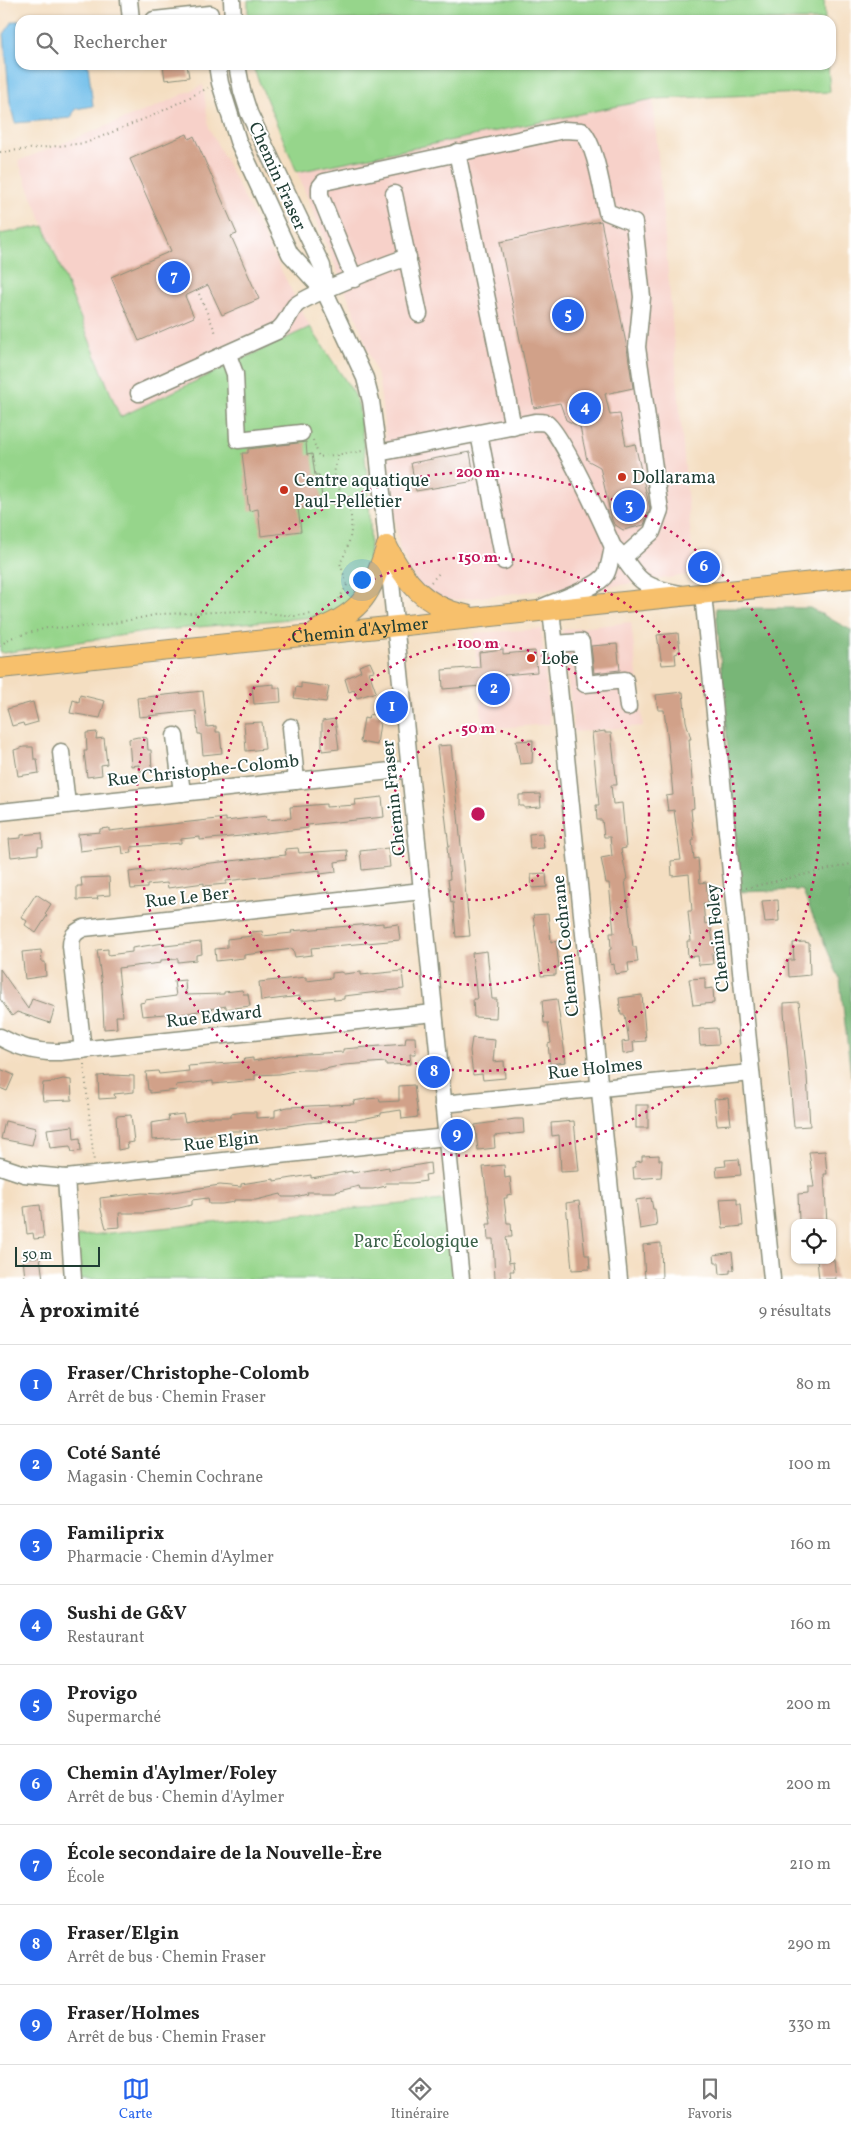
<!DOCTYPE html>
<html lang="fr">
<meta charset="utf-8">
<style>
body{margin:0;font-family:Vollkorn,serif;background:#f2f2f2;color:#222}
.controls{position:absolute;right:15px;bottom:15px;display:grid;overflow:hidden;border-radius:10px;box-shadow:0 1px 4px #0004}
.controls button{width:45px;height:45px;display:grid;place-items:center;padding:0;border:0;border-bottom:1px solid #e0e0e0;background:#fff;color:#222;font:25px sans-serif}
.scale{position:absolute;left:15px;bottom:12px;width:85px;box-sizing:border-box;padding-left:5px;border:2px solid #1f3d34;border-top:0;font-size:14px;line-height:18px;white-space:nowrap;color:#1f3d34;-webkit-text-stroke:4px #fff;paint-order:stroke}
.you{position:absolute;left:361px;top:579px;width:18px;height:18px;margin:-12px;border:4px solid #fff;border-radius:50%;background:#1a73e8;box-shadow:0 0 0 8px #1a73e833}
.badge{display:grid;place-items:center;width:32px;height:32px;border-radius:50%;background:#2563eb;color:#fff;font-size:16px;font-weight:700}
.pin{position:absolute;translate:-50% -50%;border:2px solid #fff;box-shadow:0 1px 5px #0006}
.list{margin:0;padding:0;list-style:none}
h2{display:flex;justify-content:space-between;align-items:center;height:65px;margin:0;padding:0 20px;font-size:21px}
h2 small{font-size:16px;font-weight:400;color:#767676}
.list li{display:grid;grid-template-columns:32px 1fr auto;gap:15px;align-items:center;box-sizing:border-box;height:80px;padding:0 20px;border-top:1px solid #e0e0e0}
.list b{display:block;font-size:19px;white-space:nowrap}
.list p{margin:0;font-size:16px;white-space:nowrap;color:#767676}
.list em{font-size:16px;font-style:normal;color:#767676}
.icon{flex:none;width:28px;height:28px;fill:none;stroke:currentColor;stroke-width:2;stroke-linecap:round;stroke-linejoin:round}
.map{position:relative;flex:none;width:851px;height:1279px;overflow:hidden}
.search{position:absolute;background:#fff;box-shadow:0 1px 4px #0004;left:15px;right:15px;top:15px;height:55px;display:flex;align-items:center;gap:12px;box-sizing:border-box;padding:0 18px;border-radius:15px;color:#767676;font-size:19px}
.sheet{height:785px;background:#fff}
nav{display:flex;justify-content:space-around;align-items:center;box-sizing:border-box;height:70px;border-top:1px solid #e0e0e0;background:#fff;font-size:14px;color:#767676}
nav a{display:grid;justify-items:center;gap:2px}
nav .on{color:#2563eb}
.map>svg:first-child{display:block}
.built{fill:#f7d1c9}
.green{fill:#96d58b;stroke:#5a8960}
.forest{fill:#78b677;stroke:#4c7a56}
.water{fill:#6fbeea;stroke:#477e8f}
.building{fill:#d1a189}
.lines{fill:none;stroke-linecap:round;stroke-linejoin:round}
.minor-casing{stroke:#8a8e7a;stroke-width:19}
.major-casing{stroke:#8a8e7a;stroke-width:22}
.path{stroke:#8a8e7a;stroke-width:2;stroke-dasharray:1 4;stroke-linecap:butt}
.minor{stroke:#fff;stroke-width:16}
.major{stroke:#f7c06c;stroke-width:20}
.ring{fill:none;stroke:#c2185b;stroke-width:2.5;stroke-dasharray:2.5 5}
.poi-dot{fill:#c8321e;stroke:#fff;stroke-width:2}
.labels{text-anchor:middle;stroke-width:4;stroke-linejoin:round;paint-order:stroke}
.street-label{font-size:18px;fill:#1f3d34;stroke:#fff}
.poi-label{font-size:18px;fill:#1f3d34;stroke:#fff;text-anchor:start}
.park-label{font-size:18px;fill:#3d634a;stroke:#fff}
.centre{fill:#c2185b;stroke:#fff;stroke-width:2.5}
.ring-label{font-size:15px;text-anchor:middle;font-weight:bold;fill:#c2185b;stroke:#fff;stroke-width:4;stroke-linejoin:round;paint-order:stroke}
</style>
<div class="map">
<svg width="851" height="1279" viewBox="0 0 851 1279">
<rect width="100%" height="100%" fill="#fff"/>
<filter id="ink" filterUnits="userSpaceOnUse"><feTurbulence type="fractalNoise" baseFrequency=".02" numOctaves="2"/><feDisplacementMap in="SourceGraphic" scale="10" xChannelSelector="R" yChannelSelector="G"/><feConvolveMatrix kernelMatrix="1 2 1 2 8 2 1 2 1" color-interpolation-filters="sRGB"/></filter>
<filter id="wash" filterUnits="userSpaceOnUse"><feTurbulence type="fractalNoise" baseFrequency=".0096" numOctaves="4" result="noise"/><feDisplacementMap in="SourceGraphic" scale="20" xChannelSelector="R" yChannelSelector="G"/><feGaussianBlur stdDeviation="1.12" result="paint"/><feColorMatrix in="noise" values="0 0 0 0 0 0 0 0 0 0 0 0 0 0 0 0 0 1.4 0 .05"/><feComposite in="paint" operator="in"/></filter>
<g filter="url(#wash)">
<rect width="100%" height="100%" fill="#f4dec1"/>
<g class="built">
<path d="M203,85L209,128L310,327L120,417L18,161L155,107Z"/>
<path d="M653,99L694,574L593,589H553L453,600L442,599L418,584L399,548L379,382L357,319L297,172Z"/>
<path d="M631,622L643,726L574,732L562,630Z"/>
<path d="M541,629L550,724L483,729L474,633Z"/>
</g>
<g class="green">
<path d="M248,0H824L825,20H248Z"/>
<path d="M252,65H828L830,92L653,99L297,172Z"/>
<path d="M44,226L120,417L310,327L355,395L359,407C363,445 382,563 359,592C350,603 338,609 325,616L152,631L3,653L0,651V234Z"/>
<path d="M453,1199L461,1279H73L70,1237Z"/>
</g>
<path class="forest" d="M716,608H810L851,630V1076L840,980L802,890L740,892Z"/>
<path class="water" d="M13,21H20V65H88L93,106L75,109L71,118L15,123L10,103L4,34Z"/>
<g id="blocks">
<g class="building">
<path d="M163,65H187L189,77L165,80Z"/>
<path d="M187,134L189,139L194,136L237,234L231,236L259,299L222,315L208,285L185,296L194,317L139,341L111,277L171,251L130,159Z"/>
<path d="M601,221L627,348L633,388L605,394L610,415L620,414L626,446L635,444L650,509L644,525L623,530L614,524L612,520L600,467L587,460L580,427L566,420L560,403L534,408L500,242Z"/>
<path d="M306,442L307,455L312,454L315,475H319L323,505L298,508L301,531L261,536L258,509L249,511L242,453H248V449Z"/>
<path d="M470,452L475,481L416,491L411,463Z"/>
<path d="M678,633L680,650L678,651V653L675,654L676,664L662,665L657,635Z"/>
<path d="M617,644L620,670L594,673L591,646Z"/>
<path d="M503,649V654L535,651L537,672L504,675L506,701L483,702L482,686L443,689L442,670L480,667L479,652Z"/>
<path d="M370,662L374,671L369,672L376,692L357,698L354,690L349,692L345,679L361,671L359,666Z"/>
<path d="M301,683L329,687L326,702L294,698L296,687L301,688Z"/>
<path d="M274,684V688H280L281,702L254,704L252,686Z"/>
<path d="M203,691L207,727L216,726V732H220L222,753L203,755L201,734H198L196,711L139,717L137,698Z"/>
<path d="M683,692L686,721L691,739H689L694,808L691,809L694,840L692,841L694,859L698,858L700,883L706,882L708,903H703L705,924L710,923L715,954H712L713,964L699,965L698,956L688,957L687,941H691L688,911H692L689,874L672,876L671,861L681,860L674,810L668,811L666,796L673,795L668,741L664,710H658L656,695Z"/>
<path d="M80,695L105,701L100,718L70,713L73,700L79,702Z"/>
<path d="M33,702L38,722L24,726L23,723L12,726L7,709Z"/>
<path d="M373,714L381,715L377,745L360,742L364,718L368,719L369,715Z"/>
<path d="M335,719L339,749L322,751V721Z"/>
<path d="M262,722L265,749L246,751L244,723Z"/>
<path d="M605,731V733H611L617,785H611L613,804L622,803L626,848L621,849L627,879L625,880L633,947H636L638,962L628,963L629,972L615,974L614,964L611,965L609,950L611,949L610,933H614L609,883H606L601,858L612,856L610,837H604L602,820H597L596,805H599L592,733Z"/>
<path d="M97,732L96,739L104,738L107,764L101,765L102,775L87,777L84,751H87L86,733Z"/>
<path d="M138,737L147,738L148,750H151L152,771H139V765L131,766L129,739Z"/>
<path d="M533,740L532,763L520,764L516,741Z"/>
<path d="M451,745L470,936L456,937L453,902L451,903L448,879H450L447,847H449L437,746Z"/>
<path d="M24,747H33L34,759H37L39,773L18,776L14,750Z"/>
<path d="M540,794L541,807L524,808V806H519V795Z"/>
<path d="M382,797L384,817L308,825V828L241,836L200,840V837L181,839V843L131,847L132,853L123,854L122,846L80,851L78,834L100,832V829L109,828V831L226,818V821L266,816L267,820L291,818L290,807L326,804V807L356,805L355,800Z"/>
<path d="M42,833L43,847H38V854L11,857L9,839L21,838V835Z"/>
<path d="M542,833L544,848L530,849L529,834Z"/>
<path d="M298,848L299,853L347,850L348,860L335,862L336,872L320,874V870L226,881V884L204,886V883L168,888L167,883L147,885V888L131,889L129,872L145,870V873L202,864L286,855L285,849Z"/>
<path d="M388,848L390,867L362,870L360,851Z"/>
<path d="M546,873L547,887L532,888L531,874Z"/>
<path d="M109,877L110,895L97,896L98,899L77,900V886H82L81,878Z"/>
<path d="M36,894L51,904L45,914L47,916L36,933L25,925L27,921L21,917Z"/>
<path d="M778,900L779,921L765,922L762,901Z"/>
<path d="M548,914L551,942L556,941L559,967H556V975L541,976L533,915Z"/>
<path d="M383,923V926L398,924L400,940L311,948L312,955L295,957L293,949L244,955V958L216,961L215,949L227,948V939L252,936L251,932L262,931L263,936L292,933L291,931Z"/>
<path d="M201,942L202,954L196,955V960L178,962V959L161,960V963L118,968L123,1016H116L117,1028L104,1029L102,985L97,950L108,949V955L132,952V948L164,943L165,946Z"/>
<path d="M804,942L809,943L810,975L789,977L788,960H794L793,943Z"/>
<path d="M41,950L42,962H45L46,976L25,979L22,952Z"/>
<path d="M487,951L492,999H497L496,1018L474,1017L473,999H477L472,953Z"/>
<path d="M0,969L28,1009L32,999L55,1007L50,1023L17,1012L12,1016L0,999Z"/>
<path d="M402,971L404,989L344,996V999L334,1000V997L301,1001L300,996L261,1001L259,982L306,977V981L332,978V973L341,972L344,974L361,972V975Z"/>
<path d="M705,978V989L713,988L714,1003L693,1005L689,979Z"/>
<path d="M185,980L186,995L224,994V992L242,990L243,994H248L250,1006L226,1009V1006L177,1015V1013L142,1016L140,1003L145,1002V1000L176,996L174,981Z"/>
<path d="M642,995L646,1041L633,1042L634,1052L623,1054L622,1042L629,1041L625,1015H621L619,998Z"/>
<path d="M557,999L566,1062L550,1064L548,1044L551,1043L548,1023H544L542,1001Z"/>
<path d="M799,1002L807,1076L810,1126L794,1127L784,1012V1003Z"/>
<path d="M717,1028L719,1044L700,1045L699,1029Z"/>
<path d="M406,1037H415L416,1054H410L411,1064L386,1065V1062L344,1065L320,1070H299L279,1074L255,1075V1080L213,1084V1081L176,1085L177,1090L150,1093V1090H148L146,1072L158,1071L159,1074L189,1071L188,1066L242,1062L245,1059L253,1058V1061L288,1055L343,1052V1049L405,1044Z"/>
<path d="M472,1038L495,1040L493,1062L504,1061L505,1078L483,1080L482,1074L473,1075L470,1051Z"/>
<path d="M0,1069L14,1075L7,1091L0,1088Z"/>
<path d="M112,1075L134,1076V1092L114,1094L115,1098L99,1099L98,1076Z"/>
<path d="M63,1079L71,1080L72,1100L43,1101L42,1093L43,1083L55,1082V1081Z"/>
<path d="M414,1085L418,1117L402,1119L401,1110L381,1113V1115L357,1120L307,1123L256,1131H228L198,1137L152,1140L151,1123L169,1120L168,1116L183,1114L185,1122L208,1117H231V1114L243,1112H256V1118L275,1117V1110L288,1107L354,1104L353,1101L366,1099L379,1098L380,1102L399,1101V1086Z"/>
<path d="M728,1098L731,1124L717,1125L714,1099Z"/>
<rect x="636" y="1105" width="12" height="23"/>
<path d="M131,1115L134,1142L127,1143L128,1148L118,1150L116,1116Z"/>
<path d="M515,1119H523L524,1133L494,1136L495,1148L478,1150L475,1125Z"/>
<path d="M5,1121L36,1128L32,1145L1,1139Z"/>
<path d="M574,1121L579,1171L561,1172L559,1135L552,1136L551,1123Z"/>
<path d="M73,1126L74,1139L80,1138L81,1151L72,1152L70,1146L50,1148L47,1129Z"/>
<path d="M825,1151L827,1174H824L827,1223L799,1221L798,1194L808,1193V1187H814L809,1152Z"/>
<path d="M659,1155V1160H662L661,1177L634,1179L633,1167H635V1162L642,1161V1156Z"/>
<path d="M739,1159L741,1175L717,1177L716,1167L726,1166L725,1160Z"/>
<path d="M430,1163L431,1174L425,1175L426,1181L412,1183H385L386,1186L373,1189H360L359,1186L335,1192H307L308,1194L295,1197H282L281,1194L256,1200H234V1202L222,1204H209L208,1198L192,1200V1205L179,1208L144,1213H119L120,1227L106,1228L101,1210L100,1198L142,1193L159,1194L220,1185L241,1187V1184L274,1179V1181L311,1175V1178L352,1171V1173L389,1167V1170Z"/>
<path d="M504,1165L505,1178L510,1177L512,1194L507,1195V1198H504L507,1223H511L512,1237H506L509,1263L513,1262L514,1271H510L511,1279H495L493,1239H488L487,1224H491L483,1167Z"/>
<path d="M651,1198L653,1209H655L657,1226L640,1229L636,1200Z"/>
<path d="M737,1198V1204H741L743,1226L723,1228L720,1199Z"/>
<path d="M579,1201L585,1255H589L590,1269L572,1270L566,1203Z"/>
<path d="M40,1205L44,1238L34,1239L33,1233L27,1234L24,1207Z"/>
<path d="M661,1243L662,1279H645L643,1245Z"/>
<path d="M732,1252L734,1270H730V1273L720,1274L719,1263H715L714,1255Z"/>
<path d="M40,1257L43,1279H25L23,1258Z"/>
<path d="M817,1260H834L836,1279H819Z"/>
</g>
</g>
</g>
<g filter="url(#ink)">
<use href="#blocks" fill-opacity="0" stroke="#8a8e7a" stroke-width="1"/>
<g class="lines">
<defs>
<g id="minor">
<path d="M129,0L131,20"/>
<path d="M232,0L233,20"/>
<path d="M154,20L210,14"/>
<path d="M217,65L220,83L238,141L290,254L325,292L365,378L371,401L378,453L461,1279"/>
<path d="M237,65L242,91L249,113L322,266L325,292"/>
<path d="M457,152L513,427"/>
<path d="M394,194L419,314"/>
<path d="M354,279L320,195V187L324,182L564,130L582,131C596,145 602,192 607,212L634,223L642,297L637,347L660,510L652,532L624,557"/>
<path d="M228,355L235,374L238,440L301,433"/>
<path d="M139,393L277,331C288,322 287,316 295,306C302,297 392,262 408,257"/>
<path d="M479,434L504,561"/>
<path d="M378,453L535,422C538,422 543,422 546,423C560,430 604,527 613,547C624,556 629,568 639,578C649,588 666,591 680,594"/>
<path d="M703,594L772,1279"/>
<path d="M543,607C558,600 598,588 606,574C610,566 611,555 613,547"/>
<path d="M551,609L619,1279"/>
<path d="M555,644L581,642L585,684L625,680L628,707"/>
<path d="M291,727L296,781"/>
<path d="M175,736L182,793"/>
<path d="M61,752L67,804"/>
<path d="M0,812L410,769"/>
<path d="M0,1037C19,1048 38,1053 60,1052L434,1013"/>
<path d="M83,1050L71,946C71,936 75,932 84,928L422,891"/>
<path d="M443,1104L751,1073"/>
<path d="M0,1166L24,1174L66,1178L446,1137"/>
<path d="M66,1178L73,1279"/>
</g>
<g id="major">
<path d="M387,546C404,581 425,607 466,615"/>
<path d="M319,629C366,610 371,591 387,546"/>
<path id="s1" d="M0,668L851,578"/>
</g>
</defs>
<use href="#minor" class="minor-casing"/>
<use href="#major" class="major-casing"/>
<g class="path">
<path d="M0,152L86,143L156,114L208,88"/>
<path d="M199,294L216,333"/>
<path d="M313,440L319,457L363,451"/>
<path d="M338,455C337,462 333,471 335,478C337,487 343,495 347,503C356,521 350,547 340,563L347,585"/>
<path d="M431,582L441,571"/>
<path d="M339,599L347,585L353,586"/>
<path d="M0,646L10,638L47,628L99,626L160,614L247,611L295,616L312,614"/>
<path d="M746,888L851,864"/>
<path d="M84,1064L94,1162"/>
</g>
<use href="#minor" class="minor"/>
<use href="#major" class="major"/>
</g>
</g>
<g class="ring">
<circle cx="478" cy="814" r="86"/>
<circle cx="478" cy="814" r="171"/>
<circle cx="478" cy="814" r="257"/>
<circle cx="478" cy="814" r="342"/>
</g>
<g class="poi-dot">
<circle cx="622" cy="477" r="5"/>
<circle cx="284" cy="490" r="5"/>
<circle cx="531" cy="658" r="5"/>
</g>
<g class="labels">
<g class="street-label">
<text transform="translate(278 176) rotate(66)" y="6">Chemin Fraser</text>
<text dy="6" stroke="none"><textPath href="#s1" startOffset="362">Chemin d'Aylmer</textPath></text>
<text transform="translate(203 770) rotate(-6)" y="6">Rue Christophe-Colomb</text>
<text transform="translate(393 798) rotate(-96)" y="6">Chemin Fraser</text>
<text transform="translate(187 897) rotate(-6)" y="6">Rue Le Ber</text>
<text transform="translate(717 938) rotate(-96)" y="6">Chemin Foley</text>
<text transform="translate(565 946) rotate(-96)" y="6">Chemin Cochrane</text>
<text transform="translate(214 1016) rotate(-6)" y="6">Rue Edward</text>
<text transform="translate(595 1068) rotate(-6)" y="6">Rue Holmes</text>
<text transform="translate(221 1141) rotate(-6)" y="6">Rue Elgin</text>
</g>
<g class="poi-label">
<text x="632" y="483">Dollarama</text>
<text x="294" y="486">Centre aquatique<tspan x="294" dy="21">Paul-Pelletier</tspan></text>
<text x="541" y="664">Lobe</text>
</g>
<g class="park-label">
<text x="416" y="1247">Parc Écologique</text>
</g>
</g>
<circle cx="478" cy="814" r="8" class="centre"/>
<g class="ring-label">
<text x="478" y="477">200 m</text>
<text x="478" y="562">150 m</text>
<text x="478" y="648">100 m</text>
<text x="478" y="733">50 m</text>
</g>
</svg>
<div class="controls">
<button><svg class="icon" aria-label="locate" viewBox="0 0 24 24"><circle cx="12" cy="12" r="6"/><path d="M12 2v4M12 18v4M2 12h4M18 12h4"/></svg></button>
</div>
<div class="scale">50 m</div>
<div class="you"></div>
<div class="pin badge" style="left:392px;top:707px">1</div>
<div class="pin badge" style="left:494px;top:689px">2</div>
<div class="pin badge" style="left:629px;top:506px">3</div>
<div class="pin badge" style="left:585px;top:408px">4</div>
<div class="pin badge" style="left:568px;top:315px">5</div>
<div class="pin badge" style="left:704px;top:567px">6</div>
<div class="pin badge" style="left:174px;top:277px">7</div>
<div class="pin badge" style="left:434px;top:1072px">8</div>
<div class="pin badge" style="left:457px;top:1135px">9</div>
<div class="search"><svg class="icon" aria-label="search" viewBox="0 0 24 24"><circle cx="10" cy="10" r="6"/><path d="M15 15l6 6"/></svg>Rechercher</div>
</div>
<section class="sheet">
<h2>À proximité<small>9 résultats</small></h2>
<ul class="list">
<li><span class="badge">1</span><div><b>Fraser/Christophe-Colomb</b><p>Arrêt de bus · Chemin Fraser</p></div><em>80 m</em></li>
<li><span class="badge">2</span><div><b>Coté Santé</b><p>Magasin · Chemin Cochrane</p></div><em>100 m</em></li>
<li><span class="badge">3</span><div><b>Familiprix</b><p>Pharmacie · Chemin d'Aylmer</p></div><em>160 m</em></li>
<li><span class="badge">4</span><div><b>Sushi de G&amp;V</b><p>Restaurant</p></div><em>160 m</em></li>
<li><span class="badge">5</span><div><b>Provigo</b><p>Supermarché</p></div><em>200 m</em></li>
<li><span class="badge">6</span><div><b>Chemin d'Aylmer/Foley</b><p>Arrêt de bus · Chemin d'Aylmer</p></div><em>200 m</em></li>
<li><span class="badge">7</span><div><b>École secondaire de la Nouvelle-Ère</b><p>École</p></div><em>210 m</em></li>
<li><span class="badge">8</span><div><b>Fraser/Elgin</b><p>Arrêt de bus · Chemin Fraser</p></div><em>290 m</em></li>
<li><span class="badge">9</span><div><b>Fraser/Holmes</b><p>Arrêt de bus · Chemin Fraser</p></div><em>330 m</em></li>
</ul>
</section>
<nav>
<a class="on"><svg class="icon" aria-label="map" viewBox="0 0 24 24"><path d="M3 6l6-2 6 2 6-2v14l-6 2-6-2-6 2zM9 4v14M15 6v14"/></svg>Carte</a>
<a><svg class="icon" aria-label="directions" viewBox="0 0 24 24"><path d="M12 3l9 9-9 9-9-9zM9 14v-3h6M13 9l2 2-2 2"/></svg>Itinéraire</a>
<a><svg class="icon" aria-label="saved" viewBox="0 0 24 24"><path d="M7 4h10v16l-5-4-5 4z"/></svg>Favoris</a>
</nav>
